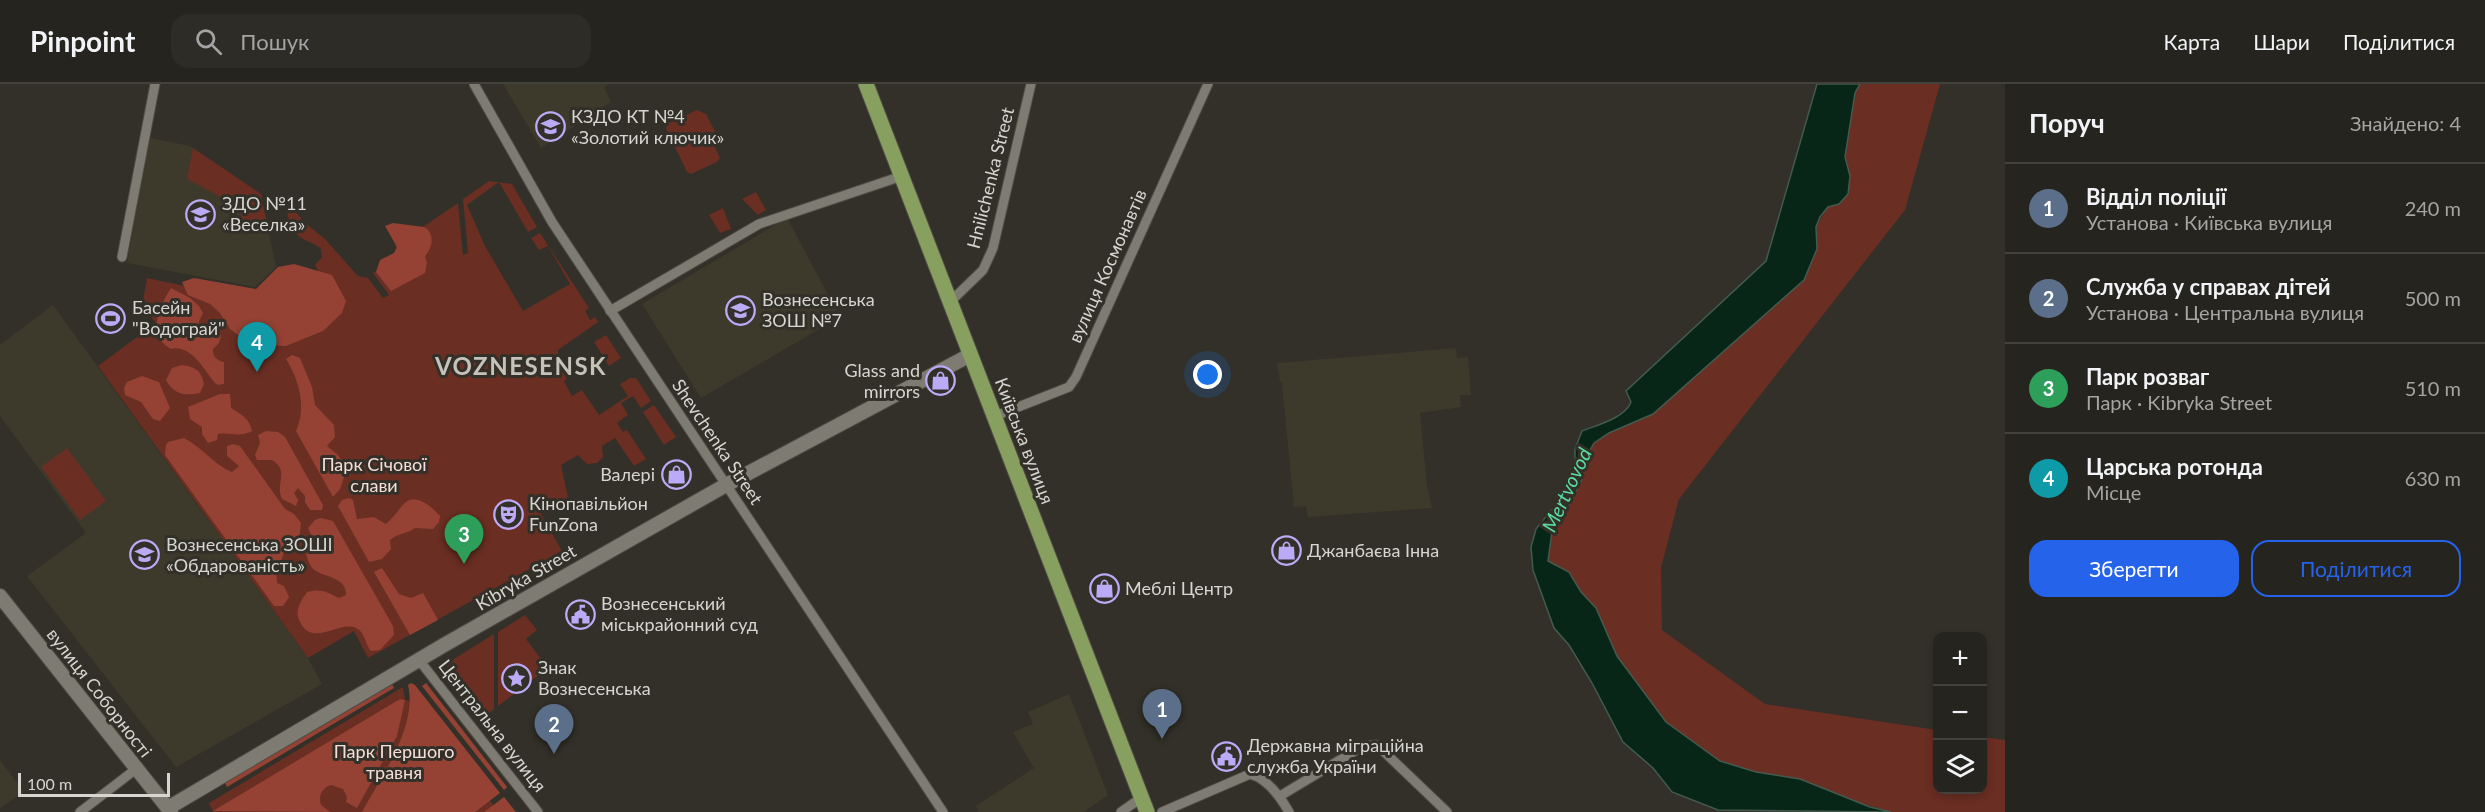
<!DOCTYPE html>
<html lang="uk">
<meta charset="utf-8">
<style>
body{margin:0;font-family:Lato,sans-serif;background:#2e2c27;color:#f1f3f6}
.controls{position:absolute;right:18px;bottom:18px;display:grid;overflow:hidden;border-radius:12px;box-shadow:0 3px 9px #0003}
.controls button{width:54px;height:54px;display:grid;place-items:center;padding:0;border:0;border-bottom:2px solid #42413c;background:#26241e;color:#f1f3f6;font:30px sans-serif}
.scale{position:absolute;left:18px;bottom:15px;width:152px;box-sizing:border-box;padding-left:6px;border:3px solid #d6d5d0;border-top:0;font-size:16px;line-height:21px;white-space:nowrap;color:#d6d5d0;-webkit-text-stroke:4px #323028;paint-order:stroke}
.you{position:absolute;left:1208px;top:291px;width:21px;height:21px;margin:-15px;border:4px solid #fff;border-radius:50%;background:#1a73e8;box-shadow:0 0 0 9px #1a73e833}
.badge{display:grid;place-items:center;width:39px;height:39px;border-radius:50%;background:#2563eb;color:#fff;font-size:20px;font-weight:700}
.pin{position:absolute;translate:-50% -50px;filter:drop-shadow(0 2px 3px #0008)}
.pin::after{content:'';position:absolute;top:32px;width:21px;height:18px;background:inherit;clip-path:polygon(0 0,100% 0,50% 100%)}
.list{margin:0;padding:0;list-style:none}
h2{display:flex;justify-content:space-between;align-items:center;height:78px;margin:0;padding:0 24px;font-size:26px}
h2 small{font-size:20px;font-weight:400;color:#a4a4a4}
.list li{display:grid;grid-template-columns:39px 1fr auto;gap:18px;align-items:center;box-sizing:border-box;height:90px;padding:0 24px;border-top:2px solid #42413c}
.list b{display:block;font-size:22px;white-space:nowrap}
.list p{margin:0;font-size:20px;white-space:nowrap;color:#a4a4a4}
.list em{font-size:20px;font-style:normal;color:#a4a4a4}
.actions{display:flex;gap:12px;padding:18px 24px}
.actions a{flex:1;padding:14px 0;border:2px solid #2563eb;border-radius:18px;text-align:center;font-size:21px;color:#2563eb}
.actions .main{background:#2563eb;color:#fff}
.icon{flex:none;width:33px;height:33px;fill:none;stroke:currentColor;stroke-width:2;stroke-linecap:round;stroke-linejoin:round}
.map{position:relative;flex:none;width:2005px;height:728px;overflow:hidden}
header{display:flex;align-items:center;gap:36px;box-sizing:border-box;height:84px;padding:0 30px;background:#26241e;border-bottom:2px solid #42413c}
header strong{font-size:28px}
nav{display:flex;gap:33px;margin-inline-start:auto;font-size:21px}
.search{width:420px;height:54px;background:#2e2c27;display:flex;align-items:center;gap:15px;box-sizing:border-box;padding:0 21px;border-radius:18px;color:#a4a4a4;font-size:22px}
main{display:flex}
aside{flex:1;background:#26241e}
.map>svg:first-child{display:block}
.built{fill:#3d3a2c}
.green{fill:#6a2e23}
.forest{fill:#954234}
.water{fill:#072618;stroke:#455a4f;stroke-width:1.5}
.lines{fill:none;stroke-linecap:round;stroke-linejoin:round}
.minor-casing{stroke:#4f4d46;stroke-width:11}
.secondary-casing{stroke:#4f4d46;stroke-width:16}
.primary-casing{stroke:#4f4d46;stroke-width:17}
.minor{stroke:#7d7b72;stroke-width:9}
.secondary{stroke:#7d7b72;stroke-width:14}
.primary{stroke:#879f5f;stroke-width:15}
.labels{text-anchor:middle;stroke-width:6;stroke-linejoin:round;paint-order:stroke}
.poi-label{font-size:18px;fill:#d6d5d0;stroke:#323028;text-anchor:start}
.street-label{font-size:18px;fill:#d6d5d0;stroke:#323028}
.park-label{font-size:18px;fill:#f7ded8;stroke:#323028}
.water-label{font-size:20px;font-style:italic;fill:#58dca0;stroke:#323028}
.district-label{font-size:24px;font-weight:bold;letter-spacing:1.5px;fill:#c5c2b9;stroke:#323028}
</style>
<header>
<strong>Pinpoint</strong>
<div class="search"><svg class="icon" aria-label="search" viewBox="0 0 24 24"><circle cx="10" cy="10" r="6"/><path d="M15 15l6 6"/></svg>Пошук</div>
<nav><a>Карта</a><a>Шари</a><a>Поділитися</a></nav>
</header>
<main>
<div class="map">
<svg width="2005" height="728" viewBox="0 0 2005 728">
<rect width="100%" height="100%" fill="#323028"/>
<g class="built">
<path d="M503,0H608L604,3L611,18L541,64Z"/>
<path d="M150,54L190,62L261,110L276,183L255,203L127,179Z"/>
<path d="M787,134L840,233L701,314L642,220Z"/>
<path d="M53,221L308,574L322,600L176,683L27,492L86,449L0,332V261Z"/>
<path d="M1456,264L1457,274L1468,273L1471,311H1460L1461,323L1420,329L1427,401L1432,424L1308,433L1306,422L1294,423L1282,299L1280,297L1277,279Z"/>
<path d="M1069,610L1108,711L1084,728H979L976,722L1034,684L1013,648L1033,640L1028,628Z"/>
<path d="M0,676L24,708L0,724Z"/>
</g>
<g class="green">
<path d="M1860,0H1940L1905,126L1679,415L1661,484L1662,546L1765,620L1937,646L1938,706H1982L1983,653L2005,656V728H1891L1720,677L1666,638L1617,572L1596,524L1581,508L1569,488L1548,477L1552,447L1560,439L1573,412L1587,383L1589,368L1594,359L1609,349L1653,330L1817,165L1816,143L1828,123L1839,119L1850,92L1845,74L1855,9Z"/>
<path d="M697,26L706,30L720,57L714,61L720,74L717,78L691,90L687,88L666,44L669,39Z"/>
<path d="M193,64L261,110L267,140L245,143L238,122L187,95Z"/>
<path d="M489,97L512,100L537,143L528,148L499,98L467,121L485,162L523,227L570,200L548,162L539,166L531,154L540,149L589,224L585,227L590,236L595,233L598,238L558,266L557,279L567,295L564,297L572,312L582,306L599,331L628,312L620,300L630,294H636L651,317L641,324L633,312L621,319L628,331L617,339L623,348L627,346L646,375L634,382L615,354L602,362L603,373L597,379L587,380L578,371L561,381L568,413L540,428L562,467L368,574L354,547L308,574L98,282L156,239L142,222L147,194L247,215L321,193L315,181L322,173L321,165C314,158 306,158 300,153C290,147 285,128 288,118L304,138L325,155L358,192L368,194L383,214L389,211L373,189L400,170L395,162L458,119L463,171L468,169L463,115Z"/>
<path d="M756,108L766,126L758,131L742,115Z"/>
<path d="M723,124L731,145L720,149L709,131Z"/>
<path d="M606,251L621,274L609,282L594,258Z"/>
<path d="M654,321L676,353L664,361L643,328Z"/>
<path d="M67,364L106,417L80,436L41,383Z"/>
<path d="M525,531L537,546L526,555L548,584L498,622V548Z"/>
<path d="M494,550V625L484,633L447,586L446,580Z"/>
<path d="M403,603L405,616L410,617L499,728H213L209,719Z"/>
</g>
<g class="forest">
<path d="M393,139L424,143C435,149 433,163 425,172L427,179L425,189L391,207L376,188L380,176L394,169L397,163L385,142Z"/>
<path d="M294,180L332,191L346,217L342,229L323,247L286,262L265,261L247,258L230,245L220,229L210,220L188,211L182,198L194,194L256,205L278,183Z"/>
<path d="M171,204L190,214L199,222L203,229L198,240L213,242L221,252L219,259L213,265C213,273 216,276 224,278V300L218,301L215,299C204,286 191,260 171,265C146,251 159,223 171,204Z"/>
<path d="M292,271L300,274L312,303L315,321L334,341L335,353L327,362L338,371L347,384L340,405L333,413L296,347C307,323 299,296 286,275Z"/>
<path d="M182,281C195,283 201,286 204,300L200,309C186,312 174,311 166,296L172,284Z"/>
<path d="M142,292L159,298L170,324L160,337L153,335L141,318L125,311L124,304L127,298Z"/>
<path d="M220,310H230L231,324C241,330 250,335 252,347C239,354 232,348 218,350L217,356L208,359L202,350V343L190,335L188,323Z"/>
<path d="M266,347L278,348L285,353L323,421L322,426H310L305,418V412L298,404L294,409L298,416L296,422L282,415C275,399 290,387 272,376H257L255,371L260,359L258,351Z"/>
<path d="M184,354C202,363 214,381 232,388L239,382L227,372V362L233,360L240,362L285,425L294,430L301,439L299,456L286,462L281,477L276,483L277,499L284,502L289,513L283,522H274L165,371L166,361L168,358Z"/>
<path d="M349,414L353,416L357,435L374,433L386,440C393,434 401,422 406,418C417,409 434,425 440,432L439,438L433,445L415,444C407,450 398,449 390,456L391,465L382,475L369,478L338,422L342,416Z"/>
<path d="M321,434L333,437L393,542L394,551L380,566L371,567C365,560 365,548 356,544C339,536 313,564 300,538C294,526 301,517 307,508C321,504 327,508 339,514L346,511C346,506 345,502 340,498C327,488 312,493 307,473C305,465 308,462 314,457L308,444L315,436Z"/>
<path d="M382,484L399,510L411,514L423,509L438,536L410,551L374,488Z"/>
<path d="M411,599L415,601L500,709L475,728H362C381,693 418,642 408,601Z"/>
<path d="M426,599L507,703L504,706L422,602Z"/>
<path d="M392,600L394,604L227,703L225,699Z"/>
<path d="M400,615L405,616L397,652L357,724L346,718L347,713L343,705L331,701C322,704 318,712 321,721L330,728L213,727Z"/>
<path d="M504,713L516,728H484Z"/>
</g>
<path class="water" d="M1817,0H1860L1855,9L1845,73L1850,92L1848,110L1839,120L1828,123L1820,133L1816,143L1817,165L1804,196L1653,330L1609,349L1594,359L1589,368L1582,395L1560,439L1552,447L1548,477L1569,488L1581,508L1596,524L1617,572L1666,638L1720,677L1756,688L1800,695L1870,723L1891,728L1718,726L1672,708L1653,684L1623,658L1592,599L1569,561L1554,544L1533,486L1531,463L1536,445L1557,419L1575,384V365L1582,347C1597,341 1625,334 1631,318L1626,307L1766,177Z"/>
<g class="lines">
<defs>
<g id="minor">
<path d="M474,0L552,138L943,728"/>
<path d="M122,173L155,0"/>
<path d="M951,217L983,186L993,164L1031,0"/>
<path d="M610,227L759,140L902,92"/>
<path d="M993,333L1069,303L1076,293L1208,0"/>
<path d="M419,576L538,728"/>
<path d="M1280,712L1363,662L1377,661L1447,728"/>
<path d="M80,728L136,685"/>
<path d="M1121,728L1141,714"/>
<path d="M1162,728L1250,690C1268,695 1280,712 1289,728"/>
</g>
<g id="secondary">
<path d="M0,512L171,728"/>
<path d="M168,724L444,561L726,401L970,271"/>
</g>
<path id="primary" d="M866,0L1147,728"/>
</defs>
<use href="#minor" class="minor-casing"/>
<use href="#secondary" class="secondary-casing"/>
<use href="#primary" class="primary-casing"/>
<use href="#minor" class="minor"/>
<use href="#secondary" class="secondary"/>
<use href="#primary" class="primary"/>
</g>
<defs>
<symbol id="school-ring" viewBox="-11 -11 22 22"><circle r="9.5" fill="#323028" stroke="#bbaaf6" stroke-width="1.5"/><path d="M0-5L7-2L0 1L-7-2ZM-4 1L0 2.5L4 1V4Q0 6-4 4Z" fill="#bbaaf6"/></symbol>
<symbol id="stadium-ring" viewBox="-11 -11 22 22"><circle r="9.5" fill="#323028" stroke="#bbaaf6" stroke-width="1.5"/><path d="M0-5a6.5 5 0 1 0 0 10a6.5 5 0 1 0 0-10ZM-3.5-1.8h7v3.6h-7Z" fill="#bbaaf6"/></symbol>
<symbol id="shop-ring" viewBox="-11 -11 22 22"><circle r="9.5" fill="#323028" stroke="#bbaaf6" stroke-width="1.5"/><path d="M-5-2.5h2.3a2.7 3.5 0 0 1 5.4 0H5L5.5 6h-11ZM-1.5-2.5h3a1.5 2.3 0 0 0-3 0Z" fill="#bbaaf6"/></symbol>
<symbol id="theatre-ring" viewBox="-11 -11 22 22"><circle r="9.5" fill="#323028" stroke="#bbaaf6" stroke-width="1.5"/><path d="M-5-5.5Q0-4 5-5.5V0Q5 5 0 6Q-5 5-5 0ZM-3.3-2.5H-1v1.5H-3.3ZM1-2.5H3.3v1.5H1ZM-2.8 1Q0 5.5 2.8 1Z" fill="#bbaaf6"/></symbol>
<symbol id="civic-ring" viewBox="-11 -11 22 22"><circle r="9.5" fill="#323028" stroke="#bbaaf6" stroke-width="1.5"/><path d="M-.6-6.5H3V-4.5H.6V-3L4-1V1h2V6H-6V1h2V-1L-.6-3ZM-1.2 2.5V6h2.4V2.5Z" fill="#bbaaf6"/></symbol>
<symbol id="sight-ring" viewBox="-11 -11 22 22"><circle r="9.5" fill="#323028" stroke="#bbaaf6" stroke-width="1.5"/><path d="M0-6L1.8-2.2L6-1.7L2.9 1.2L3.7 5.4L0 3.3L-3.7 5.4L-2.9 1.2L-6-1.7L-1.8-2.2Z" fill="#bbaaf6"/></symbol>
</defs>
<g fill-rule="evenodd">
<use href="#school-ring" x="534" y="26" width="33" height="33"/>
<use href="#school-ring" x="184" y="114" width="33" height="33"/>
<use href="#school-ring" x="724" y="210" width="33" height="33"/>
<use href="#stadium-ring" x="94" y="218" width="33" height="33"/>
<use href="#shop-ring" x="924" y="280" width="33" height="33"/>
<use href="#shop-ring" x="660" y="374" width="33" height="33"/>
<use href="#theatre-ring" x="492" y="414" width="33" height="33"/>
<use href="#shop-ring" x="1270" y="450" width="33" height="33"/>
<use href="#school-ring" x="128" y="454" width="33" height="33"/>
<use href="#shop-ring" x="1088" y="488" width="33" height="33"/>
<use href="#civic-ring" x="564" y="514" width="33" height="33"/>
<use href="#sight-ring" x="500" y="578" width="33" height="33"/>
<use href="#civic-ring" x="1210" y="656" width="33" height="33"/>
</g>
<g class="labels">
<g class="poi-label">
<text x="571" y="39">КЗДО КТ №4<tspan x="571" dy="21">«Золотий ключик»</tspan></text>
<text x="222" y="126">ЗДО №11<tspan x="222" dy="21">«Веселка»</tspan></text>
<text x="762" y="222">Вознесенська<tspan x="762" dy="21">ЗОШ №7</tspan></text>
<text x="132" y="230">Басейн<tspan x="132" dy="21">"Водограй"</tspan></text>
<text x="920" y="293" text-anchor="end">Glass and<tspan x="920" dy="21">mirrors</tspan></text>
<text x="655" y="397" text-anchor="end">Валері</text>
<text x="529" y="426">Кінопавільйон<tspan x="529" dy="21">FunZona</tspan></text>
<text x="166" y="467">Вознесенська ЗОШІ<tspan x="166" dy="21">«Обдарованість»</tspan></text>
<text x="1307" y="473">Джанбаєва Інна</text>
<text x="1125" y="511">Меблі Центр</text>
<text x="601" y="526">Вознесенський<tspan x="601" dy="21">міськрайонний суд</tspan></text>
<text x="538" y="590">Знак<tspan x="538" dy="21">Вознесенська</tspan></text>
<text x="1247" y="668">Державна міграційна<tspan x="1247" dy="21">служба України</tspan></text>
</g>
<g class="street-label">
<text transform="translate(991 94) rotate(-76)" y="6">Hnilichenka Street</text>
<text transform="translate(1108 182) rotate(-66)" y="6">вулиця Космонавтів</text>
<text transform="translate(1024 357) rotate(69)" y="6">Київська вулиця</text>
<text transform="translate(717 358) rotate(56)" y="6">Shevchenka Street</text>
<text transform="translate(526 494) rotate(-30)" y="6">Kibryka Street</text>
<text transform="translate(99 609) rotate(52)" y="6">вулиця Соборності</text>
<text transform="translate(492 642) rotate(52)" y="6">Центральна вулиця</text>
</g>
<g class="park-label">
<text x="374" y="387">Парк Січової<tspan x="374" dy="21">слави</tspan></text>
<text x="394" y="674">Парк Першого<tspan x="394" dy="21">травня</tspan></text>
</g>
<g class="water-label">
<text transform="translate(1567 406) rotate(-65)" y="7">Mertvovod</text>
</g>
<g class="district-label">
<text x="521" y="291">VOZNESENSK</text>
</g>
</g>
</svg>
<div class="controls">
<button>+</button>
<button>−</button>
<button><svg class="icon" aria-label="layers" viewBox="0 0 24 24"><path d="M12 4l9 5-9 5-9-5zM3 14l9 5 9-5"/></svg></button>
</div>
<div class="scale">100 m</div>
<div class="you"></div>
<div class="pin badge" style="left:1162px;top:655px;background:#5c6f8a">1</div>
<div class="pin badge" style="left:554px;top:670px;background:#5c6f8a">2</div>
<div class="pin badge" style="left:464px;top:480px;background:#2e9e5b">3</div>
<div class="pin badge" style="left:257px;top:288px;background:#0f9aa8">4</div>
</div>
<aside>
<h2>Поруч<small>Знайдено: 4</small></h2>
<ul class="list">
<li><span class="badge" style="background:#5c6f8a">1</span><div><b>Відділ поліції</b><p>Установа · Київська вулиця</p></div><em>240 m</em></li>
<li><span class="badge" style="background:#5c6f8a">2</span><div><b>Служба у справах дітей</b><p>Установа · Центральна вулиця</p></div><em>500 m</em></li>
<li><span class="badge" style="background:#2e9e5b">3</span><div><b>Парк розваг</b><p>Парк · Kibryka Street</p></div><em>510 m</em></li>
<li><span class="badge" style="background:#0f9aa8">4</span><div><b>Царська ротонда</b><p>Місце</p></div><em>630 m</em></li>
</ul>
<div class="actions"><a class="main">Зберегти</a><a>Поділитися</a></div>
</aside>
</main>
